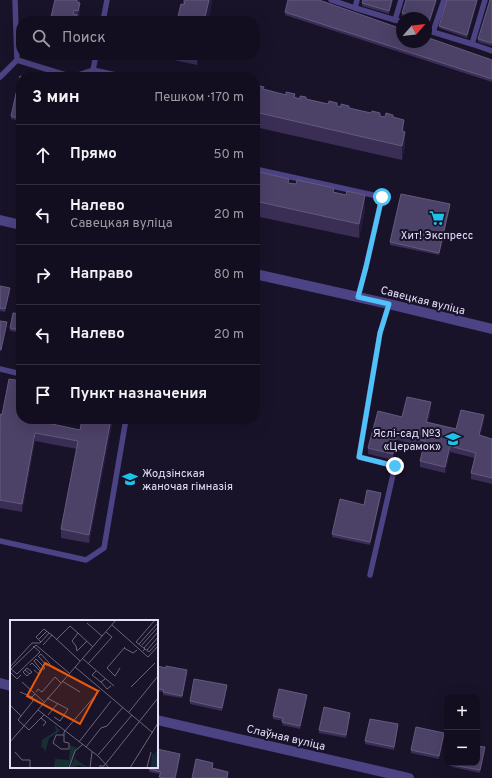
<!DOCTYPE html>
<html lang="ru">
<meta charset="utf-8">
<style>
body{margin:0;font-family:Overpass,sans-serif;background:#1c1728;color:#f1f3f6}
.controls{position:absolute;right:12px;bottom:12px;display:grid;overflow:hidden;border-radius:8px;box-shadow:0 4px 16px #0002}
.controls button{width:36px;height:36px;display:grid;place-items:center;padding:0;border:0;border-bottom:1px solid #322e3d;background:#130e1f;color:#f1f3f6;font:20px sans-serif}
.compass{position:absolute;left:396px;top:12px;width:36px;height:36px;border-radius:50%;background:#130e1f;box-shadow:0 4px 16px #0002;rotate:62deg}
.stop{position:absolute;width:12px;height:12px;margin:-9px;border:3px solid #4fc3f7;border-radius:50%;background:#fff}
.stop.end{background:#4fc3f7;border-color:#fff;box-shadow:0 1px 4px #0008}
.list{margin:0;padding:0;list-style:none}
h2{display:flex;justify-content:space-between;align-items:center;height:52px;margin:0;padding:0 16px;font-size:17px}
h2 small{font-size:13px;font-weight:400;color:#9d9ca4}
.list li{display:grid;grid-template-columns:26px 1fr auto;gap:12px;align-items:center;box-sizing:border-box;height:60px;padding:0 16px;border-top:1px solid #322e3d}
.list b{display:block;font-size:15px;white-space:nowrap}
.list p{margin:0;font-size:13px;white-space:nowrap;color:#9d9ca4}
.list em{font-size:13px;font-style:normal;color:#9d9ca4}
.icon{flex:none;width:22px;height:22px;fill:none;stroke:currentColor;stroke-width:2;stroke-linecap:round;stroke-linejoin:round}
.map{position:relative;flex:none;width:492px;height:778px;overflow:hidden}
.search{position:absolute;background:#130e1f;box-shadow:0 4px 16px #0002;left:16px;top:16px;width:244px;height:44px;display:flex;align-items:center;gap:10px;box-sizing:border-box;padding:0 14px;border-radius:16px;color:#9d9ca4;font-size:15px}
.panel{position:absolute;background:#130e1f;box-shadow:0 4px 16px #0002;left:16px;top:72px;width:244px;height:352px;border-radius:16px}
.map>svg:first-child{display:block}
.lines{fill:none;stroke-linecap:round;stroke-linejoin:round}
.lane{stroke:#4c4384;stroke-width:5.5}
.street{stroke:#4c4384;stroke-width:10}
.wall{fill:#3a2e55}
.shaded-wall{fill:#251b3c}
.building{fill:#4c4167;stroke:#645a7e}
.route{stroke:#4fc3f7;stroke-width:5}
.labels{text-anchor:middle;stroke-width:4;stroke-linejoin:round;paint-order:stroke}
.poi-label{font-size:11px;fill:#e5dffc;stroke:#191329}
.street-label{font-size:11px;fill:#e5dffc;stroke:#191329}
.inset-river{fill:none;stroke:#15254c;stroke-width:2}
.inset-road{fill:none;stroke:#6b657d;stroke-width:1}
.view{fill:#e8590c;fill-opacity:0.15;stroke:#e8590c;stroke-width:2}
.inset-edge{fill:none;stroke:#e5dffc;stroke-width:2}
</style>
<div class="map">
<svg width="492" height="778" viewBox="0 0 492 778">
<rect width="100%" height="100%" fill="#191329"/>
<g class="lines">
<g class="lane">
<path d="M15,0L17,60L72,77"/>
<path d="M331,0L355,8L357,0"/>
<path d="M355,8L395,20L401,0"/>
<path d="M395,20L402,22"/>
<path d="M103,21L107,0"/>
<path d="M426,29L433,32L444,0"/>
<path d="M433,32L472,44L485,0"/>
<path d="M472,44L492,51"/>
<path d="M93,70L125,77"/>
<path d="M0,77L17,60"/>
<path d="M72,77L93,70L96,55"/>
<path d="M255,169L382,197L366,267L358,297"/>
<path d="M0,369L21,374"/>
<path d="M0,541L86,560L104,548L126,419"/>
<path d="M370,575L395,466L359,457L380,333L389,304"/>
</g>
<g class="street">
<path d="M0,220L21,225"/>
<path d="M255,274L389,304L492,329"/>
<path d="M0,683L11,686"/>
<path d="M157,720L409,778"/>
</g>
</g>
<g class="wall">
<path d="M55,0H80V17L79,21H50Z"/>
<path d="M183,0H212V3L208,21H177L184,5V4H183Z"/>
<path d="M363,0H393L389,14L362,6Z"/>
<path d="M406,0H437L429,25L426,24V18H408L402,16V13Z"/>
<path d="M478,0L467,38L439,28V26Z"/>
<path d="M492,0V46L478,42V39Z"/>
<path d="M285,12L492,60V82L285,15Z"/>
<path d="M174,55H199L197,65L174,60Z"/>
<path d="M21,77V121L11,119V116Z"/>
<path d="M255,88L264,90L300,99H306L349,108L385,117H393L404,131L405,146L402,160L255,127Z"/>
<path d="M255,171L289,183L334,192L365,210L359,238L255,216Z"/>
<path d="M450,207L439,255L390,245V242Z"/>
<path d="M0,286L10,291L5,312L0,311Z"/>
<path d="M21,314L19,332L10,331V328Z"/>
<path d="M431,408L428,422L456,429L484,421L480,436L492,439V484L471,479V473L475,458L450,452L445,473L420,467V461L424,447L397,440L393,460L368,454V448L402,417Z"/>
<path d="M0,414L80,430L82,419H113L89,543L61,538V529L77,449L35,441L22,512L0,508Z"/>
<path d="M192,419H203L202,422Z"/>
<path d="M381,496L370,545L332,537V534L364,505Z"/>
<path d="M157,666L187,673L182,698L163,695V692L157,691Z"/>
<path d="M227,688L222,711L190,704V701Z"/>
<path d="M307,697L300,729L282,725L283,721L273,719V716Z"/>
<path d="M350,716L346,738L319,733V730Z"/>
<path d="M398,727L394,750L365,744V741Z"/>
<path d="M444,736L439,759L411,753V750Z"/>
<path d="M485,750L480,773L452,767V765Z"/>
<path d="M180,757L176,778H159L160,774L149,772V769Z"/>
<path d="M116,767H126V769Z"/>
</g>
<g class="shaded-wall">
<path d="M77,0H80L78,11L77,2Z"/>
<path d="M209,0H212V3L208,21H204Z"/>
<path d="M392,0H393L389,14V11Z"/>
<path d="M436,0H437L429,25V22Z"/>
<path d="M477,0H478L467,38V35Z"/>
<path d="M80,3V17L79,21H78V11Z"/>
<path d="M197,55H199L197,65Z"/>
<path d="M404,120V134L402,131Z"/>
<path d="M405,132V146L402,160V146Z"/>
<path d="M365,195V210L359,238V224Z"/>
<path d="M450,204V207L439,255V253Z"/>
<path d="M10,288V291L5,312V309Z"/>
<path d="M7,322V325L1,353V350Z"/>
<path d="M431,402V408L426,427V422Z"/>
<path d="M484,415V421L479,441V435Z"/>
<path d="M111,419H113L89,543V535Z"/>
<path d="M35,433V441L22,512V504Z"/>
<path d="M397,434V440L393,460V454Z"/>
<path d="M450,446V452L445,473V467Z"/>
<path d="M381,493V496L370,545V542Z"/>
<path d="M187,670V673L182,698V696Z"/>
<path d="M227,685V688L222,711V708Z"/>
<path d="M307,695V697L300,729V726Z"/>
<path d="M350,713V716L346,738V735Z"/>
<path d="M398,724V727L394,750V747Z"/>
<path d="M444,733V736L439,759V756Z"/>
<path d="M485,747V750L480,773V770Z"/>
<path d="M180,754V757L176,778H175Z"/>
</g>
<g class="building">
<path d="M55,0H77V2L80,3L78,11L74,10L73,14L77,15L76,21H50Z"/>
<path d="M185,0H209L204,21L200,20V21H177L181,4L184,5Z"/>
<path d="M288,0H319L402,29V42H426V37L492,60V79L285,12Z"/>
<path d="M363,0H392L389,11L362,3Z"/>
<path d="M406,0H436L429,22L426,21V18H417L402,13Z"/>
<path d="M447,0H477L467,35L439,26Z"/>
<path d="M490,0H492V43L478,39Z"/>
<path d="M202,73L209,75V77H188L189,74L201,77Z"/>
<path d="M20,76L24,77H21V119L11,116Z"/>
<path d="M256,85L264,87L263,89L286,95V92L295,94L294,97L300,99V96L306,97V99L328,104L329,101L337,103V106L341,107V104L349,106V108L371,113L372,111L380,113V116L385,117L386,113L393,115V117L404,120L402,131L405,132L402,146L255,112V88Z"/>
<path d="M255,171L289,179L288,183L296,184L297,180L334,188L333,192L346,195L347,191L365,195L359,224L255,201Z"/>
<path d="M401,194L450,204L439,253L390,242Z"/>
<path d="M0,286L10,288L5,309L0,308Z"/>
<path d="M13,313L21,314V320L19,330L10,328Z"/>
<path d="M0,321L7,322L1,350H0Z"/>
<path d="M9,379L21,381V419H38V421L80,430L82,419H111L89,535L61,529L78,441L35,433L22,504L0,500V414L2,415Z"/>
<path d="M407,397L431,402L426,422L456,429L461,410L484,415L479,435L492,439V478L471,473L476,453L450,446L445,467L420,461L425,441L397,434L393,454L368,448L378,411L402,417Z"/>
<path d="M367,490L381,493L370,542L332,534L340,499L364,505Z"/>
<path d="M157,666L166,668V666L187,670L182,696L163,692L164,690L157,688Z"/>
<path d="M194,679L227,685L222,708L190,701Z"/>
<path d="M279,689L307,695L300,726L282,722L283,718L273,716Z"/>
<path d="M324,707L350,713L346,735L319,730Z"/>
<path d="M370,719L398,724L394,747L365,741Z"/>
<path d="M416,727L444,733L439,756L411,750Z"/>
<path d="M477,746L485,747L480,770L452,765L453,763H477Z"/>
<path d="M157,749L180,754L175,778H165L159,777L161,772L149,769L150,767H157Z"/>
<path d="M196,759L213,763L212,768L228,772L227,778H192Z"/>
</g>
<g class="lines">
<path class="route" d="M382,197L366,267L358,297L389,304L380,333L359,457L395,466"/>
</g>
<defs>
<symbol id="supermarket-bare" viewBox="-9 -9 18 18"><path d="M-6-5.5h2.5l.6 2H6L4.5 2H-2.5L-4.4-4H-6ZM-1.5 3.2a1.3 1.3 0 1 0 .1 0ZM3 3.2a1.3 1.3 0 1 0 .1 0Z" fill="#1dc2e9" stroke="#191329" stroke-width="2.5" paint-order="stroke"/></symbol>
<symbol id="school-bare" viewBox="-9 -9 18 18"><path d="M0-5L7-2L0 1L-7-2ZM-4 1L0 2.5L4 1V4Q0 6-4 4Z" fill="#1dc2e9" stroke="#191329" stroke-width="2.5" paint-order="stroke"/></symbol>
</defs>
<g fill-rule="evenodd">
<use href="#supermarket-bare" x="426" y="207" width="22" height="22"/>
<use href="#school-bare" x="442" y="428" width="22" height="22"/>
<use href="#school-bare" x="119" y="468" width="22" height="22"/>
</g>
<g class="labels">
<g class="poi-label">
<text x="437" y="239">Хит! Экспресс</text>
<text x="441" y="437" text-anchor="end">Яслі-сад №3<tspan x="441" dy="13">«Церамок»</tspan></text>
<text x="142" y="477" text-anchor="start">Жодзінская<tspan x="142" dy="13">жаночая гімназія</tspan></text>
</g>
<g class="street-label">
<text transform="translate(423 300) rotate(14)" y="4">Савецкая вуліца</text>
<text transform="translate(286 737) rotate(13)" y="4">Слаўная вуліца</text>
</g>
</g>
<g transform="translate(10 620)">
<rect width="148" height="148" fill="#191329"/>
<path d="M45,105L50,111L39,118L35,133L34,128L31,127L32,120L46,111ZM60,125L67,128L58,148H44L45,139L59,140ZM70,127L65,139L79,148L69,145L60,148ZM142,134L148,136V148H141Z" fill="#173133"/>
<path class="inset-river" d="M145,148L143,139L148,130"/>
<path class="inset-road" d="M77,3L92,16M102,5L138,37M42,15L70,41M28,20L37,11M46,20L60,6L68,13M31,22L26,17L34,9L39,13M129,24L147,4M132,25L148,7M114,28L123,33L127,30M134,28L148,12M135,29L139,32L148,22M137,30L148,17M67,31L66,26L62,21L68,13L83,27M67,31L77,21M133,31L135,29L126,22L145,0M28,37L31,34L40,44L38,46M29,37L37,46M138,37L148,26M72,38L104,66M24,41L26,39L35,48L33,50M24,41L32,51M78,44L102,17L96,12M20,45L22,43L31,52L29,54L24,50M0,47L22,23H30L39,13L42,15L33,25M65,47L143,113M110,48L105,56L97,48L115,27M1,49L7,54L30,32L23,26M0,50L26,25L59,53M15,50L17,48L22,52L20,54L15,50L13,52L17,56L19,54M86,51L82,55L91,62L95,59M0,52L7,59L11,55M52,61L70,72M12,62L34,82M91,62L97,69L101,66M121,67L145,43M10,72L22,77L25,74M26,72L28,69L32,72L45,57L51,63M37,78L58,89L50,101L44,97M0,85L11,96L8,100L19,110L31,98M28,90L88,136L99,148M119,92L148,56M38,95L48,83M11,96L23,81L22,77M33,106L36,102L31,98L34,95M54,115H46L43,123L51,129H59V123L54,122V112L90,70M0,122L106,0M69,122L101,81M76,127L91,108L97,106L113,87M5,132L12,140H20V148M88,135L122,95M89,146H94L148,78M137,147L141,132M59,148L65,131L73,124M80,148L82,132M120,148L148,103"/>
<path class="view" d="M35,43L88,71L70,104L17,76Z"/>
<rect width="148" height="148" class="inset-edge"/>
</g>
</svg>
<div class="controls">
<button>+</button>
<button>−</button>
</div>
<svg class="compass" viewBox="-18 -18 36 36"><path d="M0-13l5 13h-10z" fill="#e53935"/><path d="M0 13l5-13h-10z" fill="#9d9ca4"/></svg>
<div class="stop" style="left:382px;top:197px"></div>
<div class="stop end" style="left:395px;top:466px"></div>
<div class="search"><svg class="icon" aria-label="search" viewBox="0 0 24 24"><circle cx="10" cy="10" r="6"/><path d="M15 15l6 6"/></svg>Поиск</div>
<section class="panel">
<h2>3 мин<small>Пешком · 170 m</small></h2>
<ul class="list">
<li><svg class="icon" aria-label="ahead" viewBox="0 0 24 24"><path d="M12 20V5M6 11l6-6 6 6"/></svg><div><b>Прямо</b></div><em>50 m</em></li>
<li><svg class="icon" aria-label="left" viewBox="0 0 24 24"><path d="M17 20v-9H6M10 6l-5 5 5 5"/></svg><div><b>Налево</b><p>Савецкая вуліца</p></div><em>20 m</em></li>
<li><svg class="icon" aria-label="right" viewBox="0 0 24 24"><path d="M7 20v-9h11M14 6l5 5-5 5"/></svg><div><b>Направо</b></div><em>80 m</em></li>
<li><svg class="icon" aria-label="left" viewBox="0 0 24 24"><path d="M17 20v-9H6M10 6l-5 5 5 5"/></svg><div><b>Налево</b></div><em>20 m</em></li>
<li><svg class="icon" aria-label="arrive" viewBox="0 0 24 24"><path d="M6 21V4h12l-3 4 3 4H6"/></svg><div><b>Пункт назначения</b></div></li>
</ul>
</section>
</div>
